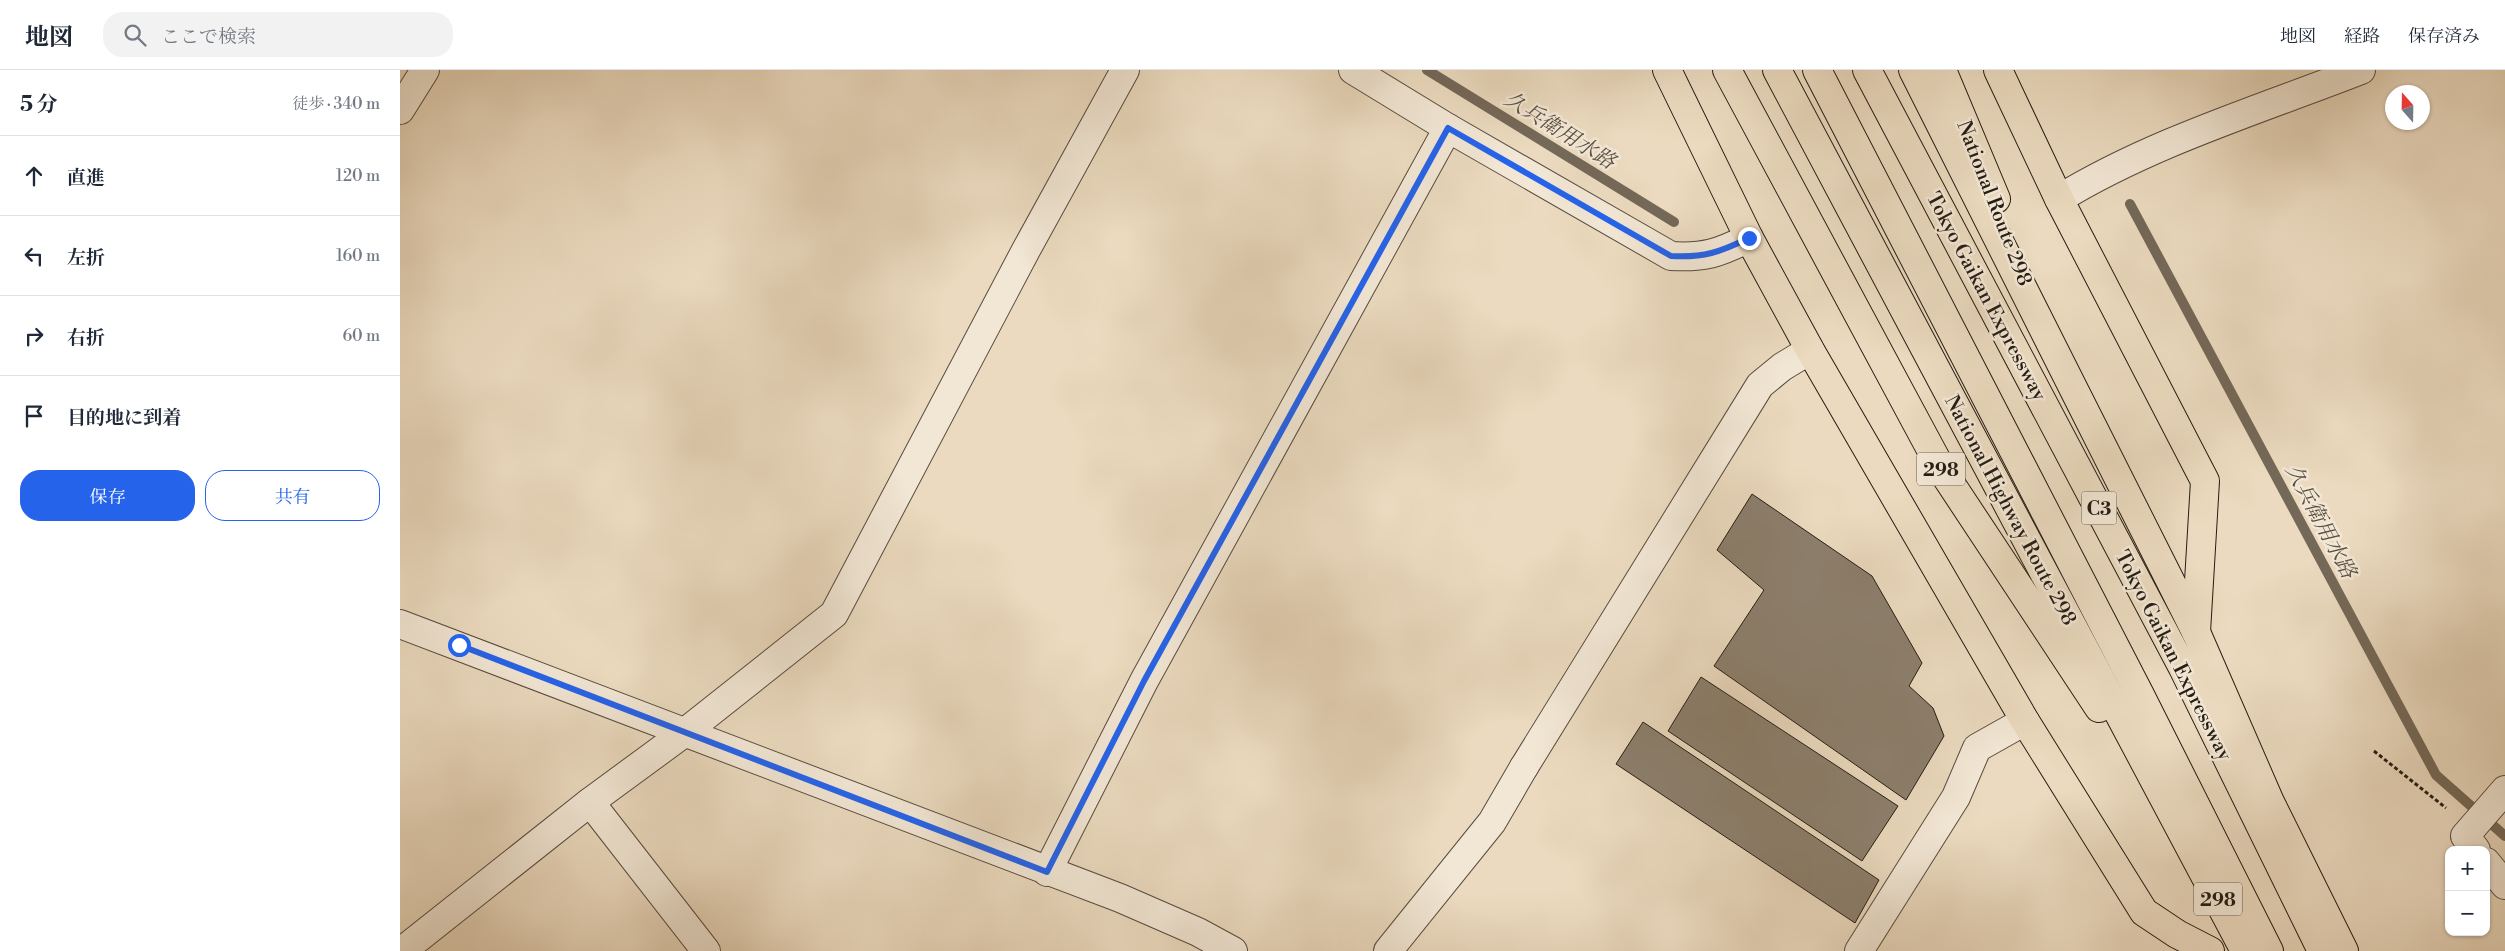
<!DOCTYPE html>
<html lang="ja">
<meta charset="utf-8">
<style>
body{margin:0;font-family:"Libre Bodoni","Noto Serif JP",serif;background:#f2f2f3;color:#1f2937}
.controls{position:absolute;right:15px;bottom:15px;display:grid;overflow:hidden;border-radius:10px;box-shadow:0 1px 4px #0004}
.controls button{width:45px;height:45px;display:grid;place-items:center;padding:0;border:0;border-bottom:1px solid #e0e1e3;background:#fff;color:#1f2937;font:25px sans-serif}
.compass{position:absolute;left:1985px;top:15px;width:45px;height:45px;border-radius:50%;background:#fff;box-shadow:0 1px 4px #0004;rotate:340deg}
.stop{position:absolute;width:15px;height:15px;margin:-11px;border:4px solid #2563eb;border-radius:50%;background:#fff}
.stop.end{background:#2563eb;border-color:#fff;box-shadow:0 1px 5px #0008}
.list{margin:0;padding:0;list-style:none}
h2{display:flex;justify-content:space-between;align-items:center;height:65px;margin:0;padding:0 20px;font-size:21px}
h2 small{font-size:16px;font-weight:400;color:#747a83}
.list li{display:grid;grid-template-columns:32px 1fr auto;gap:15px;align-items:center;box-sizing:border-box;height:80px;padding:0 20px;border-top:1px solid #e0e1e3}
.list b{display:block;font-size:19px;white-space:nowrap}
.list em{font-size:16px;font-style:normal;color:#747a83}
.actions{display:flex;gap:10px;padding:15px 20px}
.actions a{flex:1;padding:11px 0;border:1px solid #2563eb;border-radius:20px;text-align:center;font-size:18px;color:#2563eb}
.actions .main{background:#2563eb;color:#fff}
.icon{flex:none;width:28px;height:28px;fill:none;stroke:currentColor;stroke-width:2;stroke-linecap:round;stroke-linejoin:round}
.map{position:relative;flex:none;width:2105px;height:881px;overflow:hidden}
header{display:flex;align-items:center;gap:30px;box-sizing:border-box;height:70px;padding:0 25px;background:#fff;border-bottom:1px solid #e0e1e3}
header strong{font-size:24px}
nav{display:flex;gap:28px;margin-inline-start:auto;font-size:18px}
.search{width:350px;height:45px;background:#f2f2f3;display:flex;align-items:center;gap:12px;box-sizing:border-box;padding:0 18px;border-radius:20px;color:#747a83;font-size:19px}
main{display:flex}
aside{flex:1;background:#fff}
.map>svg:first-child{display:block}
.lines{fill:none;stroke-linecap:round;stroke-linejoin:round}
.stream{stroke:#746858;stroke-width:10}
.building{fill:#8c7f6d;stroke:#251d14}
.minor-casing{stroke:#564c3f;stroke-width:30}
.tertiary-casing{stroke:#564c3f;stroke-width:30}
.trunk-casing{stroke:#251d14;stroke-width:30}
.motorway-casing{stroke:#251d14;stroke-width:30}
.path{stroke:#251d14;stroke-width:3;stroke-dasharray:4 2.5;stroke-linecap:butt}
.minor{stroke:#f2e7d5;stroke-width:28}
.tertiary{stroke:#f2e7d5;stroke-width:28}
.trunk{stroke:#ebdabf;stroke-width:28}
.motorway{stroke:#ebdabf;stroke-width:28}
.route{stroke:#2563eb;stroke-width:6}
.labels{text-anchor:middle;stroke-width:5;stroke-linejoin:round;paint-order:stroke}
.shield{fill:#f2e7d5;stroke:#625a4e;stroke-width:1}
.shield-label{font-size:19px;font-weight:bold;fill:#251d14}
.street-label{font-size:20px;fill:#251d14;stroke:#f2e7d5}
.water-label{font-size:21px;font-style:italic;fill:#594f41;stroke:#f2e7d5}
</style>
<header>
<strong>地図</strong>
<div class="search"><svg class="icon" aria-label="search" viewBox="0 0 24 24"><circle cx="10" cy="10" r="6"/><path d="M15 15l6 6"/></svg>ここで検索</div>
<nav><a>地図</a><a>経路</a><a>保存済み</a></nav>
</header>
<main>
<aside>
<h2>5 分<small>徒歩 · 340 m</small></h2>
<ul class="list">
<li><svg class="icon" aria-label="ahead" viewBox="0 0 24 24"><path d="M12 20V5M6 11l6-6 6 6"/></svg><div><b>直進</b></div><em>120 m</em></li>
<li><svg class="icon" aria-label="left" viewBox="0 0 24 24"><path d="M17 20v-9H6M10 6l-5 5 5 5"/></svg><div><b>左折</b></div><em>160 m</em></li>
<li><svg class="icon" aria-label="right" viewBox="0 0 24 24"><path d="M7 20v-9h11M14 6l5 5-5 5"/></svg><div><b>右折</b></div><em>60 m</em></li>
<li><svg class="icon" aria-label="arrive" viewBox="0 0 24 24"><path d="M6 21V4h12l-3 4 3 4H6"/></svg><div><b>目的地に到着</b></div></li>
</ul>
<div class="actions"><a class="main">保存</a><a>共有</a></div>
</aside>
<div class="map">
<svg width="2105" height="881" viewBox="0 0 2105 881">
<rect width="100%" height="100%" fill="#ebdabf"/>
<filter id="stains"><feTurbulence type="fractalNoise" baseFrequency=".004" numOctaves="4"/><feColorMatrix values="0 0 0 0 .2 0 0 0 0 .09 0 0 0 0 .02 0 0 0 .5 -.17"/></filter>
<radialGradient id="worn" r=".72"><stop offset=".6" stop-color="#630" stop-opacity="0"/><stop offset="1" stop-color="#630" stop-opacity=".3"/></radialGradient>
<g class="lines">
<g class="stream">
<path d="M1027,0L1274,152"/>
<path d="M1730,134L2036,705L2105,766"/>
</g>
</g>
<g class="building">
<path d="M1352,424L1472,506L1522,593L1509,616L1533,638L1544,666L1506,730L1314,596L1364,520L1317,480Z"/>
<path d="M1301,607L1498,736L1462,791L1268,661Z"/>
<path d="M1243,652L1479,810L1455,853L1216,694Z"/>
</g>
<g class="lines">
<defs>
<g id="minor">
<path d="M953,0L1048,58L1271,186C1305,188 1319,183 1349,168"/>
<path d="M0,40L25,0"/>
<path d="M1659,129C1750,73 1861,39 1961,0"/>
<path d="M190,732L306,881"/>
<path d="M2076,780L2065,766L2105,720"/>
<path d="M2086,792L2105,815"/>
<path d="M647,802L744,611L1048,58"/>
<path d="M2,881L190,732L284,663L434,544L626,180L725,0"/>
<path d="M988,881L1092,752L1124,697"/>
<path d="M1459,881L1556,727L1577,678L1625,651"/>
</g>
<g id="tertiary">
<path d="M0,554L720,828L798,862L833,881"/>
<path d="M1124,697L1360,315L1382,297L1410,280"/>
</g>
<g id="trunk">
<path d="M1267,0L1349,168L1410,280L1625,651L1744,842L1777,864L1810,881"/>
<path d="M1327,0L1543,402L1699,638"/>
<path d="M1377,0L1845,881"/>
<path d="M1513,0L1796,562L1870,732L1944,881"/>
<path d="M1542,0L1596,129"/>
<path d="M1598,0L1659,129L1805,411L1796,562"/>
</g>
<g id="motorway">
<path d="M1417,0L1740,625L1869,881"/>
<path d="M1467,0L1783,598L1922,881"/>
</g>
</defs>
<use href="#minor" class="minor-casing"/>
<use href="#tertiary" class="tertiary-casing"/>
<use href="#trunk" class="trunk-casing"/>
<use href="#motorway" class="motorway-casing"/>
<path class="path" d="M1974,681L2046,738"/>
<use href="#minor" class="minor"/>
<use href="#tertiary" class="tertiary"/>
<use href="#trunk" class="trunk"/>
<use href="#motorway" class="motorway"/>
</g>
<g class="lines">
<path class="route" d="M59,575L647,802L744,611L1048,58L1271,186C1304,188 1320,182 1349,168"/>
</g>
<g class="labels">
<g class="shield">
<rect x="1517" y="382.5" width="48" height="33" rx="4"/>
<rect x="1681.5" y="421.5" width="35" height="33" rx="4"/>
<rect x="1794" y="812.5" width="48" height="33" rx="4"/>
</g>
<g class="shield-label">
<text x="1541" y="406">298</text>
<text x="1699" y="445">C3</text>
<text x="1818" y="836">298</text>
</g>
<g class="street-label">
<text transform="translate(1595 133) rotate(69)" y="7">National Route 298</text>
<text transform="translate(1587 226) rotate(62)" y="7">Tokyo Gaikan Expressway</text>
<text transform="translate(1611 440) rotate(62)" y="7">National Highway Route 298</text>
<text transform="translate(1774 585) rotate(63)" y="7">Tokyo Gaikan Expressway</text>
</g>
<g class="water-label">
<text transform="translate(1160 60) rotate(32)" y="7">久兵衛用水路</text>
<text transform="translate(1921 451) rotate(62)" y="7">久兵衛用水路</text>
</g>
</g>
<rect width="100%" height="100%" filter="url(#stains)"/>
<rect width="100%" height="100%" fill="url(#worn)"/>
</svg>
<div class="controls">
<button>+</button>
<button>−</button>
</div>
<svg class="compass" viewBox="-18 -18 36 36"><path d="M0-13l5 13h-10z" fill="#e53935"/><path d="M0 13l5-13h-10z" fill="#747a83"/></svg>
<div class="stop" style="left:59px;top:575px"></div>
<div class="stop end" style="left:1349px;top:168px"></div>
</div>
</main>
